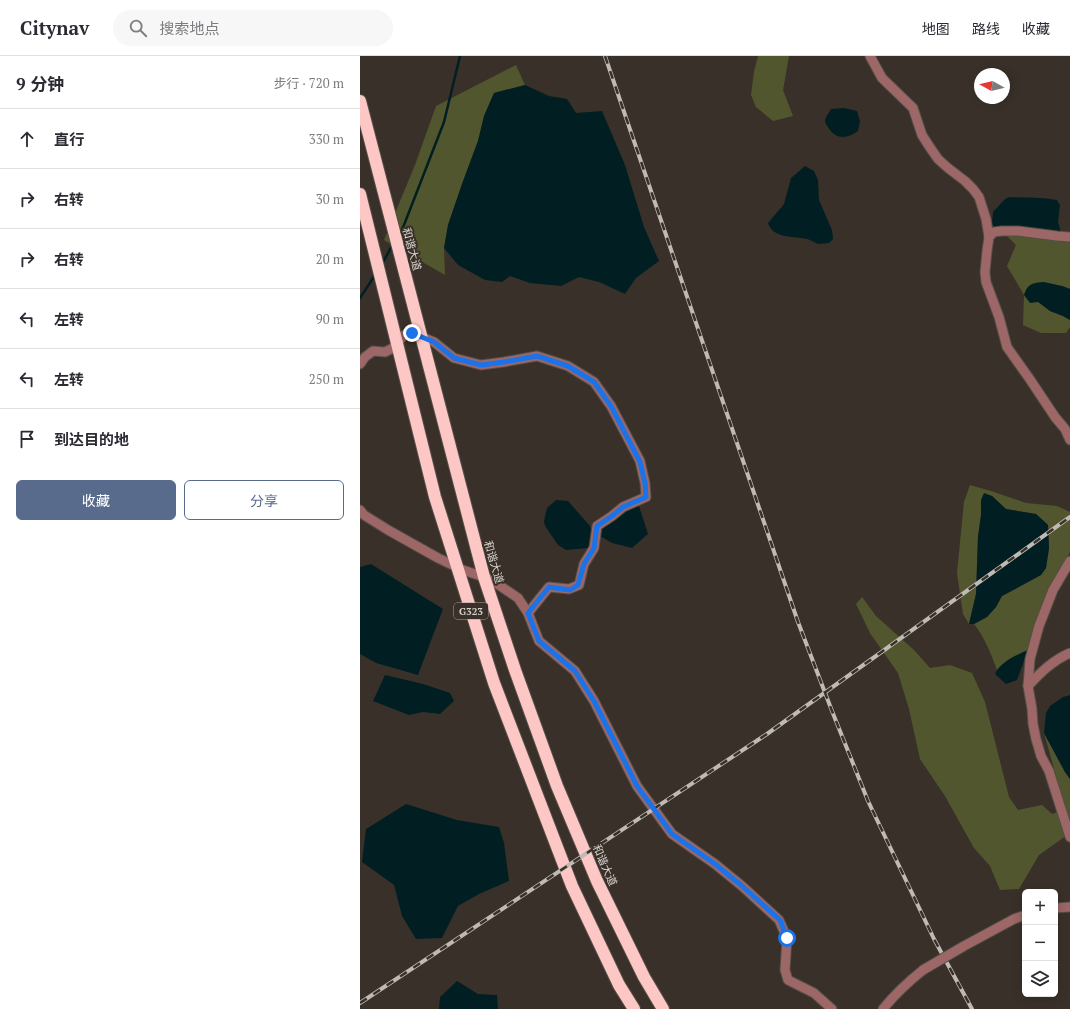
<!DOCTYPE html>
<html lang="zh">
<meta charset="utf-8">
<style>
body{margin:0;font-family:"PT Serif","Noto Sans SC",serif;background:#f7f7f7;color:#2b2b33}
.controls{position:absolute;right:12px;bottom:12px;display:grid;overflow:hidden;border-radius:6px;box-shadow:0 2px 10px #0003}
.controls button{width:36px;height:36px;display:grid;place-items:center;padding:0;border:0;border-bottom:1px solid #e1e1e2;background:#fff;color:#2b2b33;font:20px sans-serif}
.compass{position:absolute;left:614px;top:12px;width:36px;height:36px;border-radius:50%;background:#fff;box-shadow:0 2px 10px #0003;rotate:278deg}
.stop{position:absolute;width:12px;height:12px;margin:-9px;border:3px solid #1a73e8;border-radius:50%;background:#fff}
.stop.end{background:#1a73e8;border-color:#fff;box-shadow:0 1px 4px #0008}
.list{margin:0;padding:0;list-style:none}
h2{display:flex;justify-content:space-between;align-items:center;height:52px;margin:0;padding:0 16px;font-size:17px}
h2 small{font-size:13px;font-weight:400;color:#7c7c81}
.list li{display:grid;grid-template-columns:26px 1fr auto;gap:12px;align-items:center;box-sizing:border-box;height:60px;padding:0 16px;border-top:1px solid #e1e1e2}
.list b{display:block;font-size:15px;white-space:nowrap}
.list em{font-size:13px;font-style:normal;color:#7c7c81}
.actions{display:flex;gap:8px;padding:12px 16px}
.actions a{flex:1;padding:9px 0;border:1px solid #586b8d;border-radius:6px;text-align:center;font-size:14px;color:#586b8d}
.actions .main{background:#586b8d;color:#fff}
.icon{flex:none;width:22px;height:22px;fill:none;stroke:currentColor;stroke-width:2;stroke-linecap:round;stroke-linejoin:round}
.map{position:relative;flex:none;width:710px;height:953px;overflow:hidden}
header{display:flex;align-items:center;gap:24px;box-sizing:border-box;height:56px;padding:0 20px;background:#fff;border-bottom:1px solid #e1e1e2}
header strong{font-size:19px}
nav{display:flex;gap:22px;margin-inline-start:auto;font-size:14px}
.search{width:280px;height:36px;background:#f7f7f7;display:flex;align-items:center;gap:10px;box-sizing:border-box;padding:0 14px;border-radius:22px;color:#7c7c81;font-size:15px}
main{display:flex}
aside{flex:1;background:#fff}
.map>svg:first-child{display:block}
.green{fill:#52562e}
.water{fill:#011f22}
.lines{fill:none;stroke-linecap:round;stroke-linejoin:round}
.stream{stroke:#011f22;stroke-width:2.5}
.minor-casing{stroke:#554e47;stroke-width:11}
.highway-casing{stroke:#554e47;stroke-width:14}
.minor{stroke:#9c6766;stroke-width:9}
.highway{stroke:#fcc7c5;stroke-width:12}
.rail-casing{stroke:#bfbab4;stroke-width:4}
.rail{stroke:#393129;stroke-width:2.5;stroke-dasharray:8;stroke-linecap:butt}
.minor-bridge-casing{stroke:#554e47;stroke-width:11;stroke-linecap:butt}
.minor-bridge{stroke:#9c6766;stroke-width:9}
.route{stroke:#1a73e8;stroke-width:5}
.labels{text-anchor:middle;stroke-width:4;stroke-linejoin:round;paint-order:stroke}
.shield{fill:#393129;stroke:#a8a29c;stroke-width:1}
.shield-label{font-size:10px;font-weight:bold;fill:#d7d2cd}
.street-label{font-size:11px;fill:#d7d2cd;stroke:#393129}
</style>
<header>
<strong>Citynav</strong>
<div class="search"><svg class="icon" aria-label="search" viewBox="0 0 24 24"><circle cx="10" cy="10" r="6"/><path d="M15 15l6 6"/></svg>搜索地点</div>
<nav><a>地图</a><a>路线</a><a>收藏</a></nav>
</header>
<main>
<aside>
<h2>9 分钟<small>步行 · 720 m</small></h2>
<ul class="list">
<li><svg class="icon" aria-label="ahead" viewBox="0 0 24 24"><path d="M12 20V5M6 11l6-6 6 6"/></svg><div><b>直行</b></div><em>330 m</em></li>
<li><svg class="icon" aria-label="right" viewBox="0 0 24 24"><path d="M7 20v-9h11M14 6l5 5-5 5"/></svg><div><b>右转</b></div><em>30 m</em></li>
<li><svg class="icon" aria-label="right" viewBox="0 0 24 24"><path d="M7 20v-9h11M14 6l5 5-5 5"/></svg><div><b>右转</b></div><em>20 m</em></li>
<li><svg class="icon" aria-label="left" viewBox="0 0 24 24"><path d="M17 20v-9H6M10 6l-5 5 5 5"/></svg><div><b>左转</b></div><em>90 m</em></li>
<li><svg class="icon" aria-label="left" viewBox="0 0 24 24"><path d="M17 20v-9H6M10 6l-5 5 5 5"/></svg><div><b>左转</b></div><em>250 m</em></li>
<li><svg class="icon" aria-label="arrive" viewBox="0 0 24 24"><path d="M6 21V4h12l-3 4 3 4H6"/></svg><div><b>到达目的地</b></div></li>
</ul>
<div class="actions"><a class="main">收藏</a><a>分享</a></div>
</aside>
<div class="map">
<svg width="710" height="953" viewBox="0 0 710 953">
<rect width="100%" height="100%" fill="#393129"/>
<g class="green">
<path d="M398,0H429L423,34L433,60L413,65L396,51L391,39L394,16Z"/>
<path d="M156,9L165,29L134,37L124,60L118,85L102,128L88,169L84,192L85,219L24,184L55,109L76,50Z"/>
<path d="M642,175L697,180L710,187V233L702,230L678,245L690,255L703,260L710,264V271L706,277H681L663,269L664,239L647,210L656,189Z"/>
<path d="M610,429L631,435L666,447L697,450L710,456V496L690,533L668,594L651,602L637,614C631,598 625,582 614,568L627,561L636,551L642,540L681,519L686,512L689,492L688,469L676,458L646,453L632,440L621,444V459L618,481L616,538L609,568L603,558L597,517L604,446Z"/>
<path d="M502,541L516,560L554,594L570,612L590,609L612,617L625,646L649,741L658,754L682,749L692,758L706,753L702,741L684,677L705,716L710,723V777L679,799L659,833L640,834L630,810L614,792L585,740L560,703L549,653L538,617L510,577L496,548Z"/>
</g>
<g class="water">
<path d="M165,29L189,40L207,43L216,57L242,55L265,109L284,171L299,205L276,222L265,238L239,226L219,221L201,230L170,227L150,220L142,226L125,224L98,209L84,192L88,169L102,128L118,85L124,60L134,37Z"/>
<path d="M484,52L497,55L500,65L498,75C489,82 477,84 470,74C468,71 465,68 465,65C465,61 469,57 471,53Z"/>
<path d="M445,110L454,115L458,124L459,144L472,174L473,183L469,187C466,187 462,188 459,188C455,187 451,184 447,183C434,180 413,183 408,167L424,148L431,122Z"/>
<path d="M649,141C665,142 681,141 697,144L700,149L698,166L701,176L634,172L632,168L633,156L645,143Z"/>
<path d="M684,226L702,230L710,233V264L703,260L690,255L678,246L670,247L664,239C668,227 673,227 684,226Z"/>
<path d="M624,437L632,440L646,453L676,458L688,469L689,492L686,512L681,519L642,540L636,551L627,561L614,568H609L616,538L618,481L621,459V444Z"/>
<path d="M196,444L208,445L230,470L233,480L232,489L228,492L206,494L198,489L185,470L184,465L187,452Z"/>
<path d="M279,450L288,478L272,492L252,487L240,480L241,471L264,455Z"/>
<path d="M11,508L83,553L58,619L16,607L0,598V511Z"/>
<path d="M668,594L657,624L646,628L635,618C640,606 657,599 668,594Z"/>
<path d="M25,619L63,628L90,637L94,645L80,658L63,656L49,659L13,645Z"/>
<path d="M710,639V723L705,716L684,677L686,657L690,650L703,641Z"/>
<path d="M46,748L97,764L139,771L144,787L149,825L119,838L98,850L82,882L56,883L42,860L34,829L2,806L6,773Z"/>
<path d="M97,925L118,938L137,939L138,953H79L80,941Z"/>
</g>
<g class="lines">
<g class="stream">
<path d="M39,178L44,169L84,66L100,0"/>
<path d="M22,208L33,188"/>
<path d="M0,242L15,219"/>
</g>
<defs>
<g id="minor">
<path d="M510,0L522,22L553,52L562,79L569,90L578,103L588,112L605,125L613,133L619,141L626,163L629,181"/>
<path d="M710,181L697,180L658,175H642L634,176L629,181L627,195L625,216L626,226L639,261L647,291L669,322L695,361L705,373L710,384"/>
<path d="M0,308L5,301L13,295L25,296L33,292L44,279L52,277L74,286L94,302L121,309L144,306L177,300L208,310L234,326L251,350L280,405L285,427L286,441L263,451L252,460L237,470L234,492L224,508L219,529L209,533L189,531L168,557"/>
<path d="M0,454L4,459L28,474L78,502L103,514L130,523L158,542L168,557L179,585L215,615L234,645L277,730L312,778L355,808L382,830L419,864L427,882L425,914L428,924L454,937L472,953"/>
<path d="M710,505L693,534L679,570L670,603L668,630L672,653L673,668L676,683L681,700L689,715L710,781"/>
<path d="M668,630C680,617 693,604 710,597"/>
<path d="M695,852L710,851"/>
<path d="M604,890L654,863L665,859"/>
<path d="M523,953C535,938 548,926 563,914"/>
</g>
<g id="highway">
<path d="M0,45L124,521L155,614L197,730L237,825L284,921L303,953"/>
<path d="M0,138L75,441L134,627L212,830L259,929L274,953"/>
</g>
</defs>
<use href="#minor" class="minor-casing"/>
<use href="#highway" class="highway-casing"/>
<use href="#minor" class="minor"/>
<use href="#highway" class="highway"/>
<defs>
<g id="rail">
<path d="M245,0L438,566L472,655L508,745L574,883L612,953"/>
<path d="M0,947L407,678L710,461"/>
</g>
</defs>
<use href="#rail" class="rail-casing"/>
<use href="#rail" class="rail"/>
<defs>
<path id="minor-bridge" d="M563,914L604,890"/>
</defs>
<use href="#minor-bridge" class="minor-bridge-casing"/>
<use href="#minor-bridge" class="minor-bridge"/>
</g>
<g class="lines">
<path class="route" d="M52,277L74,286L94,302L121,309L144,306L177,300L208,310L234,326L251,350L280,406L285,427L286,441L263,451L252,460L237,470L234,492L224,508L218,529L210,534L189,531L168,557L179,585L215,615L234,645L277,730L312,778L355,808L382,830L420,864L427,882"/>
</g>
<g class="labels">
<rect class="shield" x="94" y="547" width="34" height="16" rx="3"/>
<g class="shield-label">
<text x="111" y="559">G323</text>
</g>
<g class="street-label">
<text transform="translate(52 193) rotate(75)" y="4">和谐大道</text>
<text transform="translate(134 506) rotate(74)" y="4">和谐大道</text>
<text transform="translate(245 809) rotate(66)" y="4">和谐大道</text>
</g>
</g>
</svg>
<div class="controls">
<button>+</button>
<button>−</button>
<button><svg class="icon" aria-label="layers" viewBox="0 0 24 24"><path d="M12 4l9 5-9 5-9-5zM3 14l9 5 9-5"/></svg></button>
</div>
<svg class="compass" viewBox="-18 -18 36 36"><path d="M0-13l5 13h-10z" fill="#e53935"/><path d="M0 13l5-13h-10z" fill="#7c7c81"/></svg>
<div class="stop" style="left:427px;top:882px"></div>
<div class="stop end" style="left:52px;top:277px"></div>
</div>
</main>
